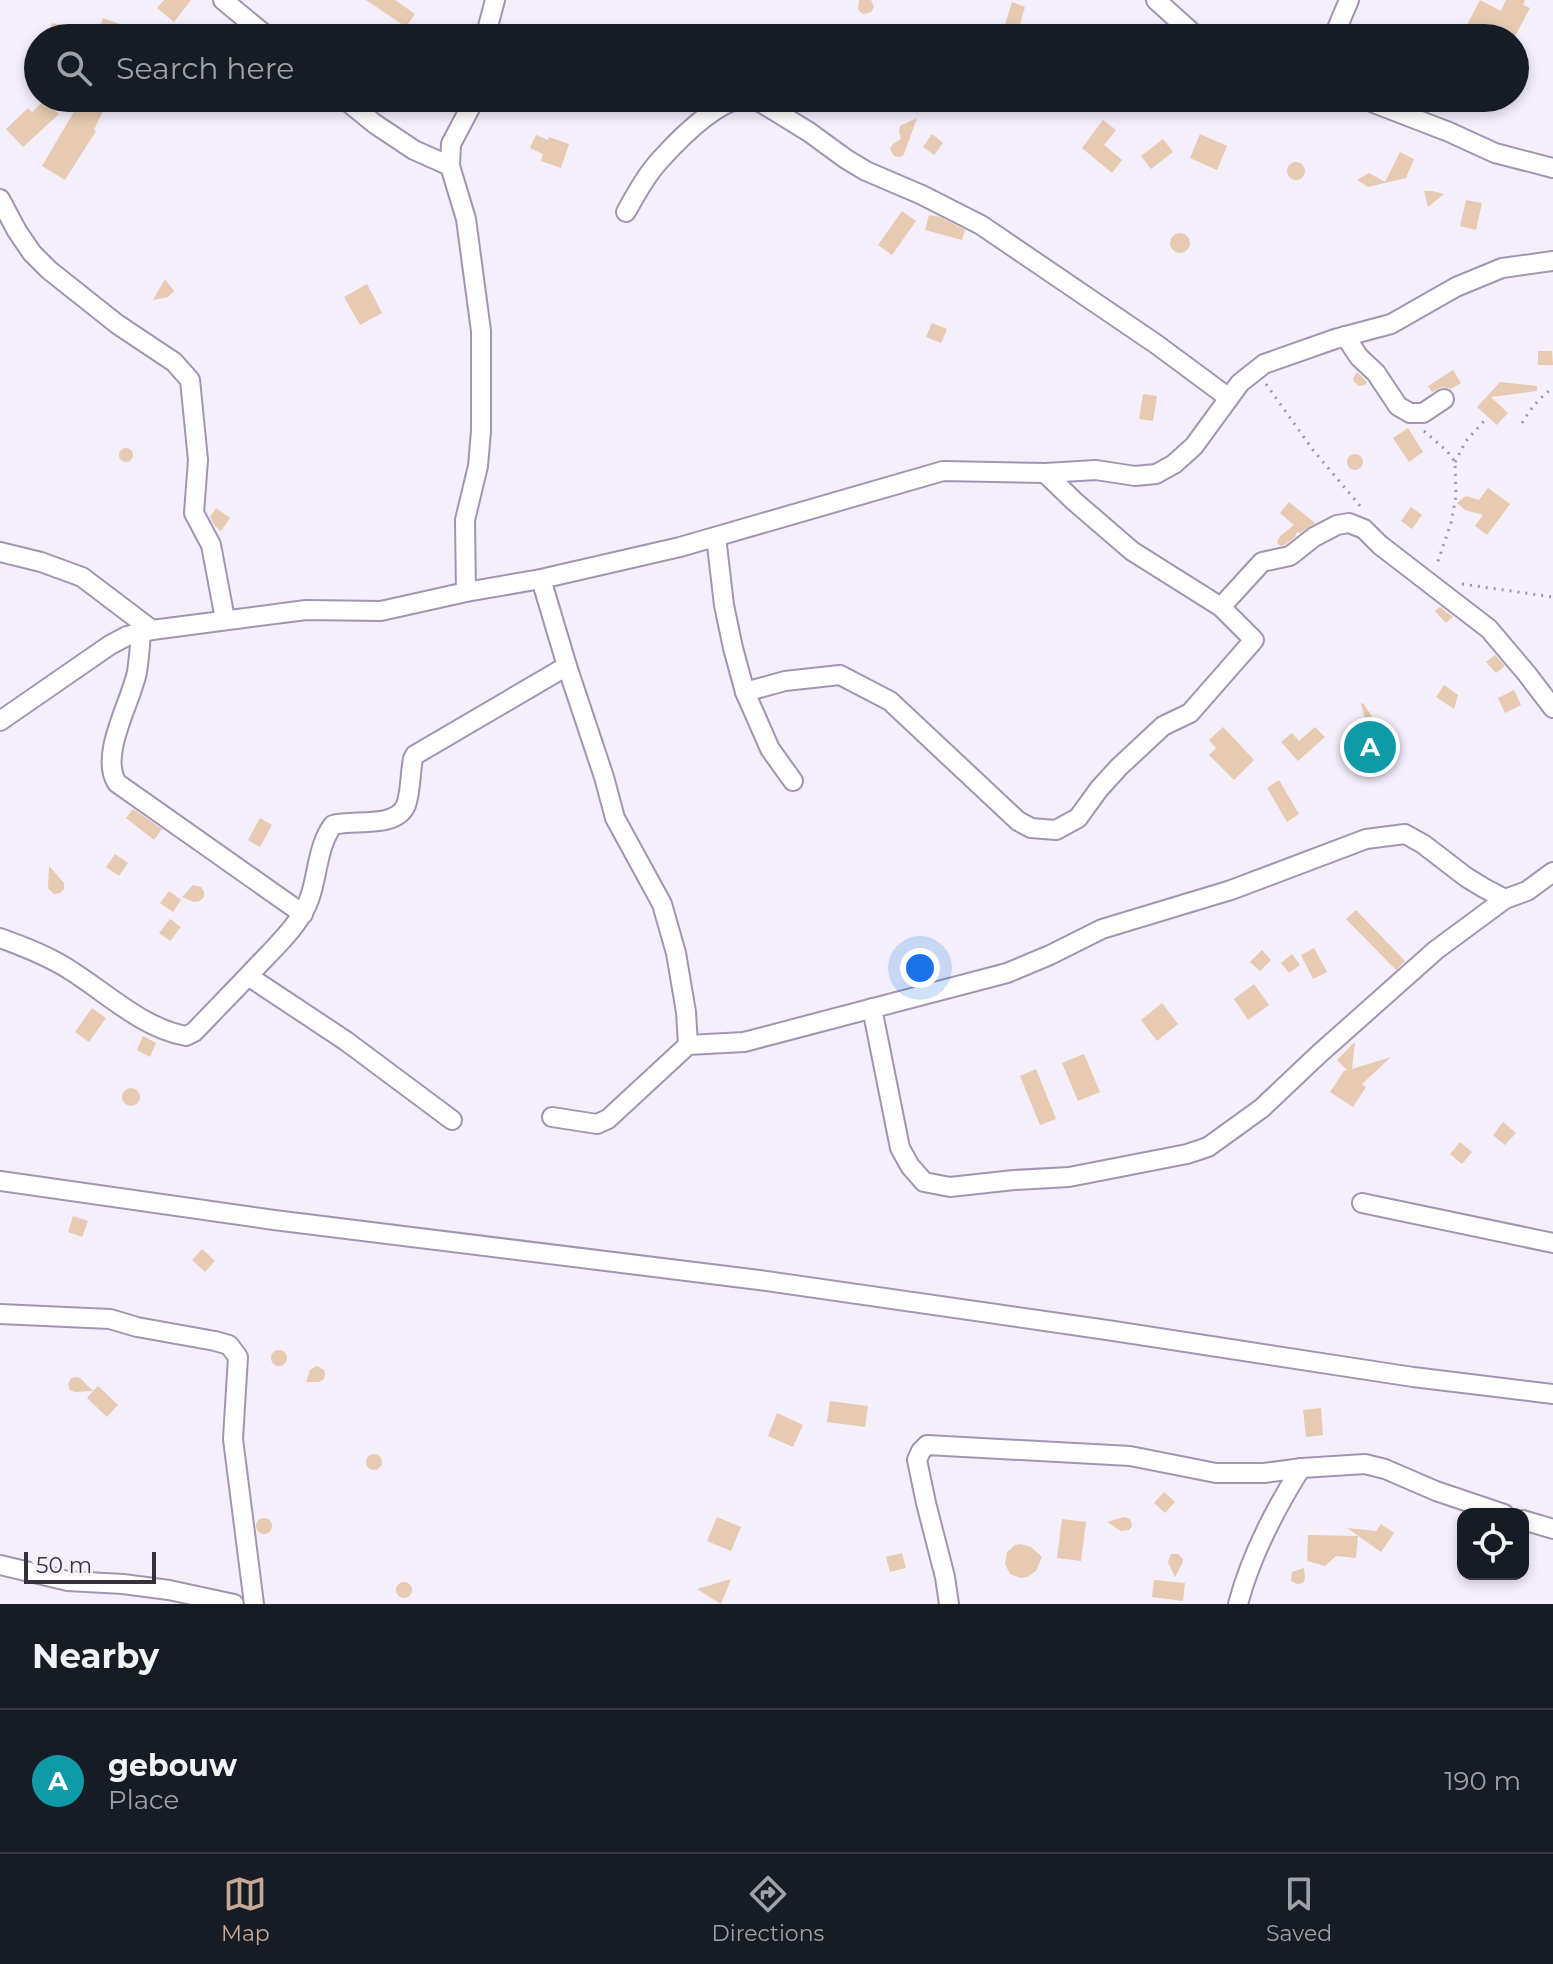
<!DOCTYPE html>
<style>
body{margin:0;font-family:Montserrat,sans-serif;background:#242831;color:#f1f3f6}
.controls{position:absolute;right:24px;bottom:24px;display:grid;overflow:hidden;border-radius:16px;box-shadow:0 4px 12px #0003}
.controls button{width:72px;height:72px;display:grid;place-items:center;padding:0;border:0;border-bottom:2px solid #363941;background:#171b24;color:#f1f3f6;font:40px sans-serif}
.scale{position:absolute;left:24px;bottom:20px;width:132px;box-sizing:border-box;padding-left:8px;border:4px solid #36303c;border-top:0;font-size:22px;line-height:28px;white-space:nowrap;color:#36303c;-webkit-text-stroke:6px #f4effb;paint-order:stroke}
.you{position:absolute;left:920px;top:968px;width:28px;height:28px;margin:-20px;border:6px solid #fff;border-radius:50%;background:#1a73e8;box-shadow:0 0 0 12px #1a73e833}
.badge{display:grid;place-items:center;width:52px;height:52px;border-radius:50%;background:#c5a994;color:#fff;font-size:26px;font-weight:700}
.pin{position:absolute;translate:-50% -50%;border:4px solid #fff;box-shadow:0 2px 8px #0006}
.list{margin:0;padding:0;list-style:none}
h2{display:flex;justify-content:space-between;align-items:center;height:104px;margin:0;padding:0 32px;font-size:34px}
h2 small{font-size:26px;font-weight:400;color:#9ea1a6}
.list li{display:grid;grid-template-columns:52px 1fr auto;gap:24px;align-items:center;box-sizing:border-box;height:144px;padding:0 32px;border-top:2px solid #363941}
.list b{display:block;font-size:30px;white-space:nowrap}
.list p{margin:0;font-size:26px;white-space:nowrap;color:#9ea1a6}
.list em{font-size:26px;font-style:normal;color:#9ea1a6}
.icon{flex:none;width:44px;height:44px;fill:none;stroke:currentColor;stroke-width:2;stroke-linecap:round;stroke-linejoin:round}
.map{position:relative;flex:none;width:1553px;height:1604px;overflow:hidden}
.search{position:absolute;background:#171b24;box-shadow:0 4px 12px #0003;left:24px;right:24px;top:24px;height:88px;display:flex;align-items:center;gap:20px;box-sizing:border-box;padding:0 28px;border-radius:44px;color:#9ea1a6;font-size:30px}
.sheet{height:248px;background:#171b24}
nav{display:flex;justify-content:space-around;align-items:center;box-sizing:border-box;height:112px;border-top:2px solid #363941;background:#171b24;font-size:22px;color:#9ea1a6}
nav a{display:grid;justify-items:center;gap:4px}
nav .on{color:#c5a994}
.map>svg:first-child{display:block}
.building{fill:#e6cab2}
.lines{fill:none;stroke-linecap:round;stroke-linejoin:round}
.street-casing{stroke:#a295b2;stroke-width:22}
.path{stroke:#9d98a4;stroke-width:3;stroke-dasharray:2 6;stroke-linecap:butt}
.street{stroke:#fff;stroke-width:18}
</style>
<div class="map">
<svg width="1553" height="1604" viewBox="0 0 1553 1604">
<rect width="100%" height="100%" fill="#f4effb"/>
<g class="building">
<path d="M164,0H191L174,22L157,8Z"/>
<path d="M366,0H395L415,14L406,27Z"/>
<path d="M859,0H871L874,7L871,12L864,14L860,12L858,9Z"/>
<path d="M1480,0L1501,11L1506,0H1525L1523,5L1530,8L1514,38H1460Z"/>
<path d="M1012,2L1025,7L1016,38H1001Z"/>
<path d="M103,18L153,36V38H96Z"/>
<path d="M52,23L91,32V38H48Z"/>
<path d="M82,98H109L94,130L96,131L65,180L42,166Z"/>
<path d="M45,100L59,114L23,147L6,129L28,108L32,112Z"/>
<path d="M917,118L904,154L900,157L894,156L890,149L893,144L901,139L899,131L900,126Z"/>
<path d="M1103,120L1116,130L1104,145L1122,160L1112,173L1082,148Z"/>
<path d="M932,134L943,143L934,155L923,147Z"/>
<path d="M1200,134L1227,146L1217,170L1190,158Z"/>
<path d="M536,135L548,140L549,137L569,144L561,168L541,161L543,154L530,148Z"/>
<path d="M1163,139L1173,152L1151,169L1141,156Z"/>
<path d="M1400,152L1414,159L1406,178L1368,187L1357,180L1369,173L1385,182Z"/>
<circle cx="1296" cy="171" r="9"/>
<path d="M1424,191H1432L1444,194L1428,207Z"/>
<path d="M1466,200L1482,203L1476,230L1460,226Z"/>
<path d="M902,211L916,221L892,255L878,245Z"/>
<path d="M929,215L940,217L965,230L962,240L925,230Z"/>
<circle cx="1180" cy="243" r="10"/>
<path d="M165,279L174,291L168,297L153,300Z"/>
<path d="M367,284L382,313L360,325L344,297Z"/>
<path d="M932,323L947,329L941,343L926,337Z"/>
<path d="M1538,351H1552L1553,365H1538Z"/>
<path d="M1453,370L1461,383L1451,389L1442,387L1432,392L1428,386Z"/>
<path d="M1357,372L1367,382L1365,385L1359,386L1354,382L1353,378Z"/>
<path d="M1500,382L1537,386V391L1491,397L1508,413L1497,425L1477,407Z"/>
<path d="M1143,394L1157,396L1153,421L1139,419Z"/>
<path d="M1408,428L1423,452L1409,462L1393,438Z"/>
<circle cx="126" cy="455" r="7"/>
<circle cx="1355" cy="462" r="8"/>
<path d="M1488,488L1510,504L1487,535L1475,526L1483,515L1465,510L1457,503L1466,496L1479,500Z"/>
<path d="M1289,502L1315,523L1300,533L1297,532L1295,537L1285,545L1280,546L1277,542L1280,536L1294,525L1280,513Z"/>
<path d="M1411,507L1422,515L1412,529L1401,521Z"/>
<path d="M216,508L230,518L221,531L215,526L210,517Z"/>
<path d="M1440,607L1453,617L1446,623L1435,611Z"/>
<path d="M1495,655L1505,666L1496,673L1486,662Z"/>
<path d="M1444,685L1458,695L1454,709L1436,697Z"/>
<path d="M1514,690L1521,705L1505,713L1498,698Z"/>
<path d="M1363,703L1389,742L1374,753L1361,704Z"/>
<path d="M1223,727L1254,760L1234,780L1209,755L1216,748L1209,740Z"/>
<path d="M1315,727L1325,737L1298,761L1281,742L1292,733L1299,741Z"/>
<path d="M1279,780L1299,814L1287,822L1267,788Z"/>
<path d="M133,809L162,829L154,840L126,818Z"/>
<path d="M260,818L272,825L260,847L248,840Z"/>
<path d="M115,854L128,863L119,876L106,867Z"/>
<path d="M49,866L64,883V889L60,893L54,894L48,888Z"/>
<path d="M193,885L201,887L204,891V897L200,901L194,902L182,897Z"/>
<path d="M169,891L181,900L173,912L160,903Z"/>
<path d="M1356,910L1405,961L1396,970L1346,919Z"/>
<path d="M170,919L181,927L170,941L159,933Z"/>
<path d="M1314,948L1327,972L1313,979L1301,955Z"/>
<path d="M1262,950L1271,960L1260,971L1250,962Z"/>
<path d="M1292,954L1300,965L1289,973L1281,963Z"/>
<path d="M1254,984L1269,1005L1248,1020L1234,999Z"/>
<path d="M1162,1003L1178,1024L1157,1041L1141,1020Z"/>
<path d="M92,1008L106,1018L89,1042L75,1032Z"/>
<path d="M143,1036L156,1043L150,1057L137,1050Z"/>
<path d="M1355,1042L1352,1069L1391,1057L1362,1084L1366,1087L1353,1107L1330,1092L1344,1071L1347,1070L1337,1060Z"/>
<path d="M1084,1054L1100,1092L1078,1101L1062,1063Z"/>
<path d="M1036,1069L1056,1119L1040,1125L1020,1076Z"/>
<circle cx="131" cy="1097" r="9"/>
<path d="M1503,1122L1516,1133L1505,1145L1493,1135Z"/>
<path d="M1460,1142L1472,1152L1462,1164L1450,1154Z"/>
<path d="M73,1216L88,1221L82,1237L68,1232Z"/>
<path d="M202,1249L215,1261L205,1272L192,1260Z"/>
<circle cx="279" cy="1358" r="8"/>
<path d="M317,1366L324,1370L325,1374L324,1379L319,1382H306L310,1370Z"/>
<path d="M75,1377L80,1378L93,1391L98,1386L118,1405L107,1417L87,1398L93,1391L75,1392L70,1390L68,1384L71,1378Z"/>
<path d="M830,1401L868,1406L865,1427L827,1422Z"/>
<path d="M1321,1408L1323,1435L1306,1437L1303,1410Z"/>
<path d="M777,1413L803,1425L793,1447L768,1436Z"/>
<circle cx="374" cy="1462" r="8"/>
<path d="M1164,1492L1175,1502L1165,1513L1154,1503Z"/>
<path d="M717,1517L741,1527L731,1551L707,1541Z"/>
<path d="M1124,1517L1130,1519L1131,1522L1132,1526L1129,1530L1121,1531L1107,1522Z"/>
<circle cx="264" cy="1526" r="8"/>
<path d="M1062,1519L1086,1522L1081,1561L1057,1558Z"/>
<path d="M1381,1524L1394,1533L1381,1552L1347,1528L1376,1531Z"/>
<path d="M1308,1535L1358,1536L1356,1558L1336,1556L1325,1566L1307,1561Z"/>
<path d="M1021,1544L1031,1547L1042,1557L1036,1571L1027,1577L1021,1578L1010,1574L1005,1564L1007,1552L1015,1545Z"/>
<path d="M902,1553L906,1568L890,1572L886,1557Z"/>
<path d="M1171,1554H1178L1183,1559L1182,1564L1175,1577L1168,1562Z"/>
<path d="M1304,1568L1305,1578L1303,1583L1297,1584L1291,1581L1292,1572Z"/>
<path d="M731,1579L721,1604L697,1589Z"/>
<path d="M1154,1580L1185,1583L1183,1601L1152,1597Z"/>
<circle cx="404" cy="1590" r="8"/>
</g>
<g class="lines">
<defs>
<g id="street">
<path d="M223,0L269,38"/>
<path d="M1156,0L1198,38"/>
<path d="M485,38L495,0"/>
<path d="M1333,38L1349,0"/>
<path d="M343,98L375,124L414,150L450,166"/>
<path d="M749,98L760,102L809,132L846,159L866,171L922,195L981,225L1156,344L1229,398"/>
<path d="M1361,98L1449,132L1495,153L1553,168"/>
<path d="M0,199L17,231L32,253L49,270L117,324L174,362L190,380L198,460L194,513L211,545L225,619"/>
<path d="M626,212C636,194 647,174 661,159C681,137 713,105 741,98"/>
<path d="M1345,336L1359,357L1376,373L1398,406L1410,413H1423L1444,399"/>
<path d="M1045,473L1074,501L1132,551L1221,607L1262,562L1290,556L1314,537L1337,525L1349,523L1364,529L1380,545L1489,629L1527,674L1553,708"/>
<path d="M716,537L724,605L733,648L745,692L770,749L793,781"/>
<path d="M0,552L41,562L82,577L152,630"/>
<path d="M541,579L567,666L604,777L615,818L662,904L676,953L686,1012L688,1045"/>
<path d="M466,592L465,520L478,466L481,431V331L466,219L450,166L451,144L470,108L472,98"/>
<path d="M141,633C140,646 139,659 137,672C131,702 99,755 117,783L303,914"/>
<path d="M745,692L785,681L840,675L890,701L1018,821L1031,828L1056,830L1078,818L1099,789L1119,767L1163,726L1190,713L1254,640L1221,607"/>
<path d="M0,721L110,645L127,636L152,630L306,610L381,611L466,592L541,579L680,547L943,471L1045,473L1096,470L1135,476L1156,474L1174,464L1194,446L1240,383L1264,364L1335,339L1391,324L1456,287L1502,268L1553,261"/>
<path d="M0,938C25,947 51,957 73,972C109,995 143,1028 186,1036L194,1032L248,976L346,1041L452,1120"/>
<path d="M248,976C264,958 290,935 302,914C319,888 314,850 333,825C354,819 396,829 406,805C411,791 410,773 413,759L415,755L567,666"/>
<path d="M872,1008L900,1148L910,1166L924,1182L950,1187L1014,1180L1069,1177L1187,1154L1208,1147L1262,1108L1319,1054L1436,950L1505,899"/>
<path d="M552,1117L597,1124L608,1119L688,1045L744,1042L1007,973L1050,955L1102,929L1231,890L1366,839L1405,834L1423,844L1466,877L1484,888L1505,899L1527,891L1553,872"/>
<path d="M0,1181L274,1220L759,1280L1107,1330L1413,1377L1553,1394"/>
<path d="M1362,1203L1553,1243"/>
<path d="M0,1314L110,1319L137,1327L215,1341L229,1345L238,1357L233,1439L254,1604"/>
<path d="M1523,1520L1553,1529"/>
<path d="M0,1565L68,1581L123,1584L169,1590L234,1604"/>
<path d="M949,1604L945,1577L926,1503L917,1460L921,1451L927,1445L1130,1456L1216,1473H1264L1302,1468L1365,1464L1385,1469L1436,1491L1504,1514"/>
<path d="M1238,1604C1251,1555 1274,1511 1301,1468"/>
</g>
</defs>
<use href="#street" class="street-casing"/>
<g class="path">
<path d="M1266,384L1313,450L1361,507"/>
<path d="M1522,423C1531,408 1539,398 1553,388"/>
<path d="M1424,431L1447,451L1455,462L1456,496L1451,523L1436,567"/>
<path d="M1455,462L1466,441L1484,421"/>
<path d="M1462,584L1553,597"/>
</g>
<use href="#street" class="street"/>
</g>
</svg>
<div class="controls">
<button><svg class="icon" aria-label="locate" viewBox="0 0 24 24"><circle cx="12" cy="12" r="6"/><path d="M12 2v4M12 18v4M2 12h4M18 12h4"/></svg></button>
</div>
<div class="scale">50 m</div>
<div class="you"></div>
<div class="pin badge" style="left:1370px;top:747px;background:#0f9aa8">A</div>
<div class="search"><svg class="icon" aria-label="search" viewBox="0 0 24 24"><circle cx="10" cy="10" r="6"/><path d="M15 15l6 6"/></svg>Search here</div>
</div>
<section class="sheet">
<h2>Nearby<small></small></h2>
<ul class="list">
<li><span class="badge" style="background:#0f9aa8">A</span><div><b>gebouw</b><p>Place</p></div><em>190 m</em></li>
</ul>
</section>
<nav>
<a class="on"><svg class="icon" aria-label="map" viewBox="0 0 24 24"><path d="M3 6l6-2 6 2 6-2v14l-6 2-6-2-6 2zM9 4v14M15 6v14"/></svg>Map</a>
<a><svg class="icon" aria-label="directions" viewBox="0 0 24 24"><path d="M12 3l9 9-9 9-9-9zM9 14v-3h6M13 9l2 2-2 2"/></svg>Directions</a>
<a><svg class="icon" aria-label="saved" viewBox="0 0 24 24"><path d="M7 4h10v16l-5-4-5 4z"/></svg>Saved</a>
</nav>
